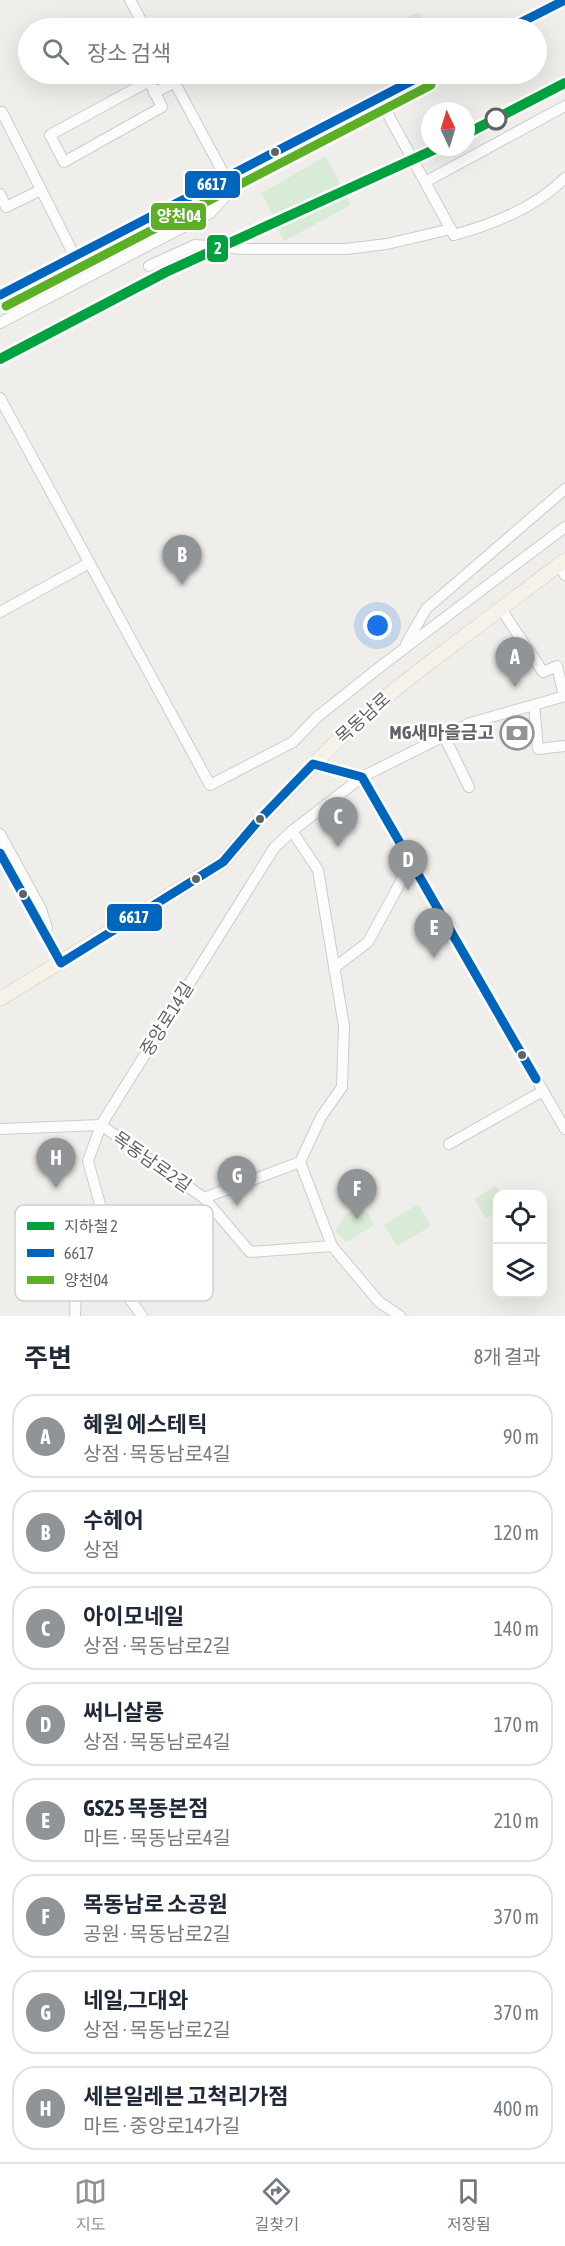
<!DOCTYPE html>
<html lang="ko">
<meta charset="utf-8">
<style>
body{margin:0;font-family:"Asap Condensed","Noto Sans KR",sans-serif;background:#f2f2f3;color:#1f2937}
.controls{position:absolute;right:18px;bottom:18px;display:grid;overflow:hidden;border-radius:12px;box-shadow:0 6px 24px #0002}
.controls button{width:54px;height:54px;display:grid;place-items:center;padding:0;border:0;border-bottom:2px solid #e0e1e3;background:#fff;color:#1f2937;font:30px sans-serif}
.compass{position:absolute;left:421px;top:102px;width:54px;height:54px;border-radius:50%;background:#fff;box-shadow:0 6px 24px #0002;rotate:356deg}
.you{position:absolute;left:378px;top:626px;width:21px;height:21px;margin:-15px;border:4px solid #fff;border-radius:50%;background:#1a73e8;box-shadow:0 0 0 9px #1a73e833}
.badge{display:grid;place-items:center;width:39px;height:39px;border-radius:50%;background:#919496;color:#fff;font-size:20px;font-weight:700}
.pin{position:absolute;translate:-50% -50px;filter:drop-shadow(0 2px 3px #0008)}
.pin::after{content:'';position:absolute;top:32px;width:21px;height:18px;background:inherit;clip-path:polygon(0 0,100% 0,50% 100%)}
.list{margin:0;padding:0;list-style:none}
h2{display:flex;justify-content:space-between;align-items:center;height:78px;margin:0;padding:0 24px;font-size:26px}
h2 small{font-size:20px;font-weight:400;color:#747a83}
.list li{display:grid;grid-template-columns:39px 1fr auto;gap:18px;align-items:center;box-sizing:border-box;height:84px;margin:0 12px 12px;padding:0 12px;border:2px solid #e0e1e3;border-radius:24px}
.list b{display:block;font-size:22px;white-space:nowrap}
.list p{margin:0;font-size:20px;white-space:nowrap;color:#747a83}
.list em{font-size:20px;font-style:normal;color:#747a83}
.icon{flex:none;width:33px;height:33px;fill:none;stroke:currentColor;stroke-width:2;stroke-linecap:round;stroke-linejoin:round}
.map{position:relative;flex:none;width:565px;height:1316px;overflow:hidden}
.search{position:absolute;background:#fff;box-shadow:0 6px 24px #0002;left:18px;right:18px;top:18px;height:66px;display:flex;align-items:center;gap:15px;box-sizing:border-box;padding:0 21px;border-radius:33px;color:#747a83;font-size:22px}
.sheet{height:846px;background:#fff}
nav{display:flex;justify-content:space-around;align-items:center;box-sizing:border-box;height:84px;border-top:2px solid #e0e1e3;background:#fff;font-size:16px;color:#747a83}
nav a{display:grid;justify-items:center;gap:3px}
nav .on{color:#919496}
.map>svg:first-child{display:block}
.green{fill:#d8ebd6}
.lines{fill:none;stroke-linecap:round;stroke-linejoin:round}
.minor-casing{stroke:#cbcccc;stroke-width:12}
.major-casing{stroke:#d7ceb8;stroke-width:15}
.minor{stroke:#fdfcfc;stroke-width:10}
.major{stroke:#f4f2e9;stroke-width:14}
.bus-1-casing{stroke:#fff;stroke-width:14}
.bus-2-casing{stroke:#fff;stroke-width:14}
.bus-1{stroke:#0065bd;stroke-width:9}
.bus-2{stroke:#5bb025;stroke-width:9}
.metro-1-casing{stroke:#fff;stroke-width:15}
.metro-1{stroke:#00a23f;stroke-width:10}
.stop-dot{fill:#fff;stroke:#5f6368;stroke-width:3}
.bus-dot{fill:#5f6368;stroke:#fff;stroke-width:2}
.labels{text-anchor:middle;stroke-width:5;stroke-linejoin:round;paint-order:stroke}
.street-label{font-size:18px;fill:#5f6368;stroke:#fff}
.poi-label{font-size:18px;font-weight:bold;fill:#5f6368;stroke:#fff;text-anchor:end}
.key{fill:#fff;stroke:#cfd0d2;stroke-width:1.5}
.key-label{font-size:16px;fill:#5f6368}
.line-badge{stroke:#fff;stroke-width:2}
.badge-label{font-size:16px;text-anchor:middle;font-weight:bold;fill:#fff}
</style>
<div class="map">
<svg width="565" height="1316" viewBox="0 0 565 1316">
<rect width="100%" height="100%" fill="#efeeea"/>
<g class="green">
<path d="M419,12L428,28H387Z"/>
<path d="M326,156L351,205L284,241L262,193Z"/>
<path d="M496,1186L501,1194H498L497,1212L486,1218L474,1199Z"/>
<path d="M418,1204L431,1226L397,1246L384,1225Z"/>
<path d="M360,1208L368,1213L374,1225L346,1242L335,1231L347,1213Z"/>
</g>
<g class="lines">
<defs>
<g id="minor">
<path d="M130,0L145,28"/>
<path d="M510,28L565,0"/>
<path d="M170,74L226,178"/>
<path d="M149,81L162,107L64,162L50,135Z"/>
<path d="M154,93L175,82"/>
<path d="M379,98L454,235C493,224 535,208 565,178"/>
<path d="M0,113L2,112L75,257"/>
<path d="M425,182L565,106"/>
<path d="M0,194L6,207L41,190"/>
<path d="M149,266L195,245L245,249H346L387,244L451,229"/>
<path d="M0,295L425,74"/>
<path d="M0,323L210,213L239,182L257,167"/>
<path d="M0,398L210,785L293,742L317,717L385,663L565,527"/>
<path d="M559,564L565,575"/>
<path d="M501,609L543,672L557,666L564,696"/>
<path d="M0,612L89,563"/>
<path d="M406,644L426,609L565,489"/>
<path d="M534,705L538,749L565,746"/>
<path d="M444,736L469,787"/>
<path d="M313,764L362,777L565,1129"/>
<path d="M0,834L41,909L47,928"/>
<path d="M0,853L61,963"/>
<path d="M334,968L368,942L411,863"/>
<path d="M101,1125L204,1198L250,1252L332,1246L379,1302L400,1316"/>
<path d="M0,1129L101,1125"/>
<path d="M449,1144L543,1091"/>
<path d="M300,1162L332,1246"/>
<path d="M204,1198L300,1162L321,1117L342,1087L344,1026L318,870L292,831"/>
<path d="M75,1316L76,1293L119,1276"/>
<path d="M142,1316L125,1292L111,1256L108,1233L88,1161L101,1125L274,848L292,831L362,777L470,723L565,696"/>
</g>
<path id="major" d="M0,999L223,862L258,821L363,715L425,666L565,560"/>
</defs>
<use href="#minor" class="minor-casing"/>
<use href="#major" class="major-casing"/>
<use href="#minor" class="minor"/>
<use href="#major" class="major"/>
<defs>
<g id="bus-1">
<path d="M510,28L565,0"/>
<path d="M0,295L425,74"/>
<path d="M0,853L61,963L223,862L258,821L313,764L362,777L536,1079"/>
</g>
<path id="bus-2" d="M6,306L431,85"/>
</defs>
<use href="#bus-1" class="bus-1-casing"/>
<use href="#bus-2" class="bus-2-casing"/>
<use href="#bus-1" class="bus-1"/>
<use href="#bus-2" class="bus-2"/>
<defs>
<g id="metro-1">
<path d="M466,134L565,83"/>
<path d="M0,359L166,272L440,147"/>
</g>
</defs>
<use href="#metro-1" class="metro-1-casing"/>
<use href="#metro-1" class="metro-1"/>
</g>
<defs>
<symbol id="bank-ring" viewBox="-11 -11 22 22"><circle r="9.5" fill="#fff" stroke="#919496" stroke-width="1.5"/><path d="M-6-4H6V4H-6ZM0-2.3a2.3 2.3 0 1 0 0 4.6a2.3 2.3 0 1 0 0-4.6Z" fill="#919496"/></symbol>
</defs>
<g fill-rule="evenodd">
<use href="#bank-ring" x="498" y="714" width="38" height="38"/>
</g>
<circle class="stop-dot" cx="496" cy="119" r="10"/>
<g class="bus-dot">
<circle cx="275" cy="152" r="5"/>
<circle cx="260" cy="819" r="5"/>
<circle cx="196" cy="879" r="5"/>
<circle cx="23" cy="894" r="5"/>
<circle cx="522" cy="1055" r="5"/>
</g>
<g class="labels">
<g class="street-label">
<text transform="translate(363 718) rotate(-42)" y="6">목동남로</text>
<text transform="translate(167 1019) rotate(-58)" y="6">중앙로14길</text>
<text transform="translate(152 1162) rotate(35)" y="6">목동남로2길</text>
</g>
<g class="poi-label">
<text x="494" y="739">MG새마을금고</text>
</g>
</g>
<rect x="15" y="1205" width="198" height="96" rx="9" class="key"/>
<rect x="27" y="1222" width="27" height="8" fill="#00a23f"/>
<rect x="27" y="1249" width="27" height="8" fill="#0065bd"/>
<rect x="27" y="1276" width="27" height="8" fill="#5bb025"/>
<g class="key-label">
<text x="64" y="1232">지하철 2</text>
<text x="64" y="1259">6617</text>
<text x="64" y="1286">양천04</text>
</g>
<g class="line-badge">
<rect x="184" y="170" width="57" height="29" rx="6" fill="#0065bd"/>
<rect x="150" y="202" width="57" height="29" rx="6" fill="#5bb025"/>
<rect x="206" y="234" width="23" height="29" rx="6" fill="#00a23f"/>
<rect x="106" y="903" width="57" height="29" rx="6" fill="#0065bd"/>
</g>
<g class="badge-label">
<text x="212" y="190">6617</text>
<text x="179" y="222">양천04</text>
<text x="218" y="254">2</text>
<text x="134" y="923">6617</text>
</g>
</svg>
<div class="controls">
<button><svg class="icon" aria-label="locate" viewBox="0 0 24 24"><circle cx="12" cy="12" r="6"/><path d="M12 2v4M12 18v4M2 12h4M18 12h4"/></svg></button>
<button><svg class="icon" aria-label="layers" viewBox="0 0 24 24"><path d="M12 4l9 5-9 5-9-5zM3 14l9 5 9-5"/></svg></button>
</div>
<svg class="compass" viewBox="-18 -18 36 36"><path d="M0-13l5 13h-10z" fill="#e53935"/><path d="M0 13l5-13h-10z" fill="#747a83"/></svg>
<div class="you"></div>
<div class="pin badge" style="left:515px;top:687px">A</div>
<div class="pin badge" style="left:182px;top:585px">B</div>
<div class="pin badge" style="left:338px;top:847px">C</div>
<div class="pin badge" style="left:408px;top:890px">D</div>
<div class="pin badge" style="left:434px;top:958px">E</div>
<div class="pin badge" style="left:357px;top:1219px">F</div>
<div class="pin badge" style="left:237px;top:1206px">G</div>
<div class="pin badge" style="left:56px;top:1188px">H</div>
<div class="search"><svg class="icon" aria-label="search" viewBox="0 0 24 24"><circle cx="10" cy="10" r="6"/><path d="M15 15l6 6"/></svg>장소 검색</div>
</div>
<section class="sheet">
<h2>주변<small>8개 결과</small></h2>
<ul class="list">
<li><span class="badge">A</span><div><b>혜원 에스테틱</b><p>상점 · 목동남로4길</p></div><em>90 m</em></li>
<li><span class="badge">B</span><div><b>수헤어</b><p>상점</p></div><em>120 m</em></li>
<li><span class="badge">C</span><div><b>아이모네일</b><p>상점 · 목동남로2길</p></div><em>140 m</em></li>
<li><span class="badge">D</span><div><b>써니살롱</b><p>상점 · 목동남로4길</p></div><em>170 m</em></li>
<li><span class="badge">E</span><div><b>GS25 목동본점</b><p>마트 · 목동남로4길</p></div><em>210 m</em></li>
<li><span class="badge">F</span><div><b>목동남로 소공원</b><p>공원 · 목동남로2길</p></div><em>370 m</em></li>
<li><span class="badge">G</span><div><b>네일,그대와</b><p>상점 · 목동남로2길</p></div><em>370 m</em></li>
<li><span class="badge">H</span><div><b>세븐일레븐 고척리가점</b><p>마트 · 중앙로14가길</p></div><em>400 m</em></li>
</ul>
</section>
<nav>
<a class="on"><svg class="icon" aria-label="map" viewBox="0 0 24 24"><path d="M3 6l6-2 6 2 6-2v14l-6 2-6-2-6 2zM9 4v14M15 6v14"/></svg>지도</a>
<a><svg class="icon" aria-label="directions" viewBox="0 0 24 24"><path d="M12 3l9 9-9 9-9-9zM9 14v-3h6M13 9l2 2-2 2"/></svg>길찾기</a>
<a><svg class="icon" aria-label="saved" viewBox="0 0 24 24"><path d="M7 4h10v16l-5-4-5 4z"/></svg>저장됨</a>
</nav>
